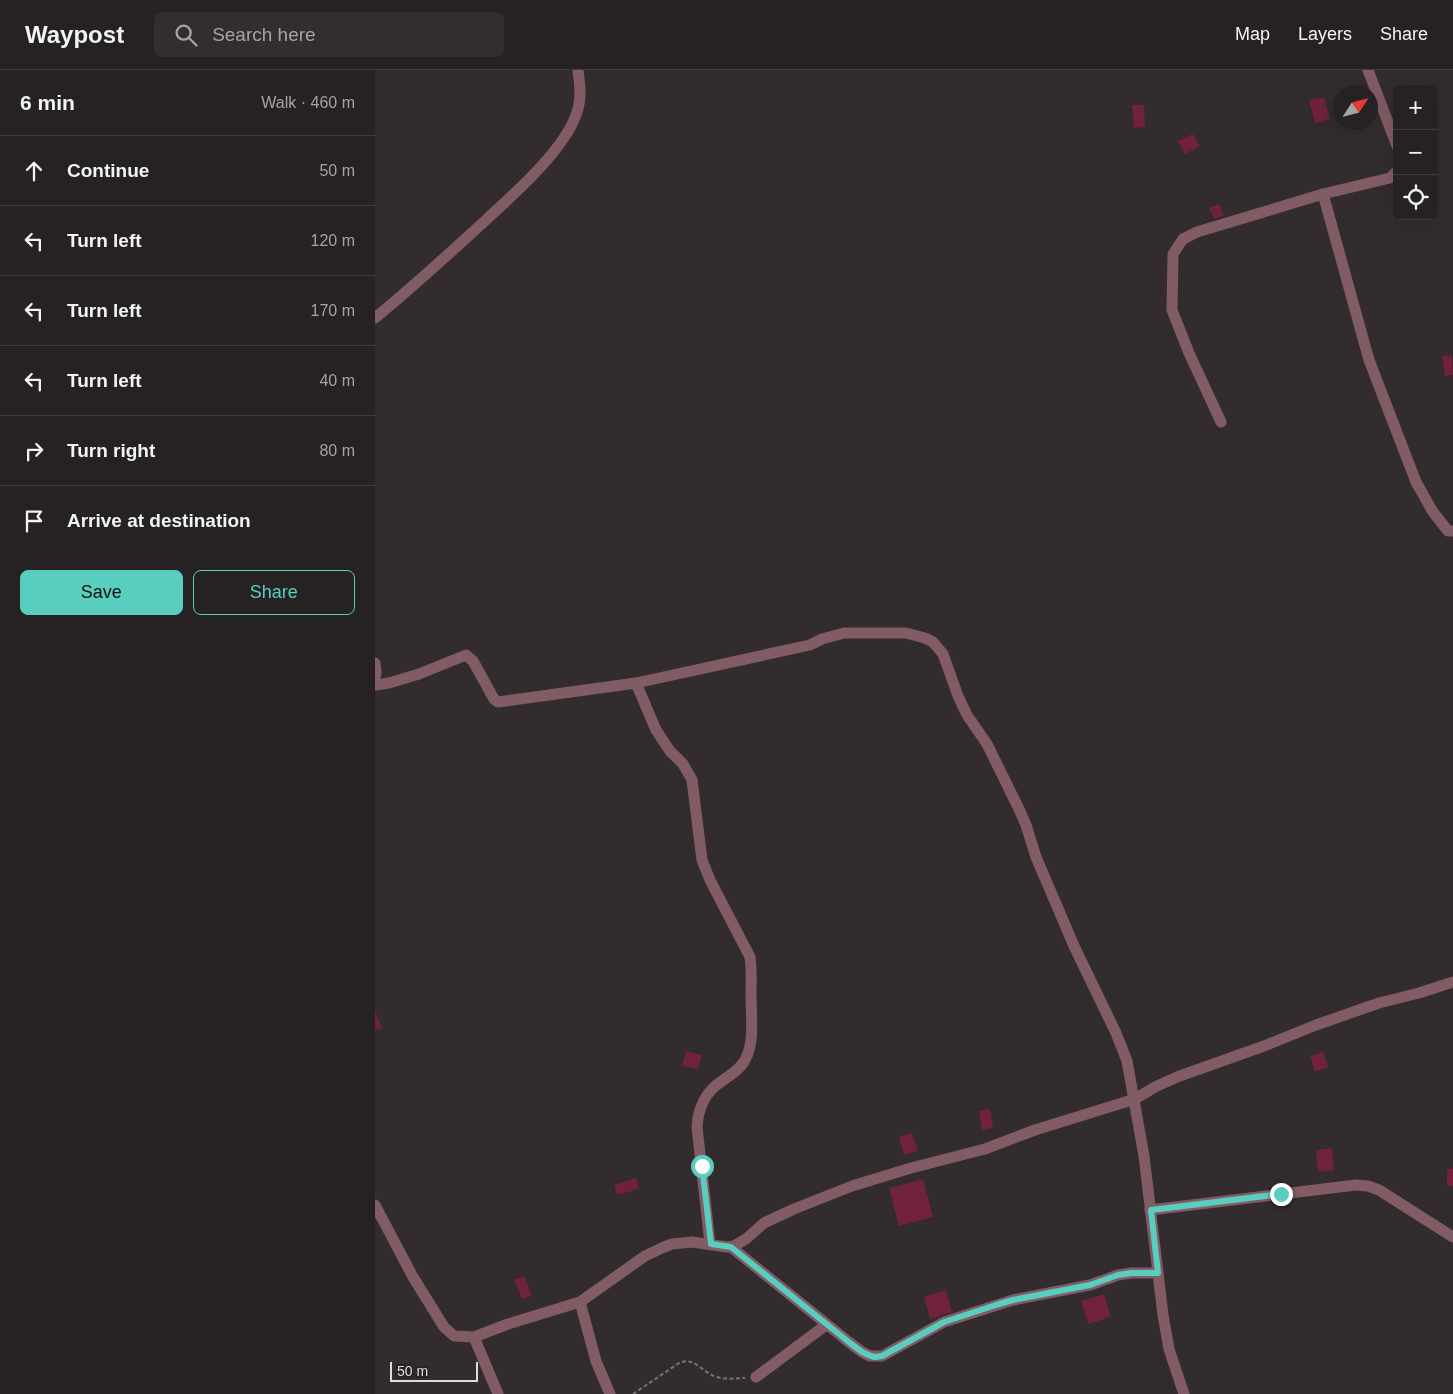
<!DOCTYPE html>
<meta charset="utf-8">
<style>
body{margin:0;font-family:Arial,sans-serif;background:#322e2f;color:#f1f3f6}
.controls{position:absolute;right:15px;top:15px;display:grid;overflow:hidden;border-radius:8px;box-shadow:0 5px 20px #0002}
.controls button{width:45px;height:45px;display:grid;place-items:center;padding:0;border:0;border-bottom:1px solid #423e40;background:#262122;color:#f1f3f6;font:25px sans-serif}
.compass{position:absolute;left:958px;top:15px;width:45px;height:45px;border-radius:50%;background:#262122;box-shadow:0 5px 20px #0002;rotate:54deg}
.scale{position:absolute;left:15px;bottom:12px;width:88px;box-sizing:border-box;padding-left:5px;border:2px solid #e0dcdd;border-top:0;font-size:14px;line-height:18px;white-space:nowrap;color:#e0dcdd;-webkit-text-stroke:4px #282324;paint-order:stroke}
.stop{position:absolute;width:15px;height:15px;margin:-11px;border:4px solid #59cebf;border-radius:50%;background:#fff}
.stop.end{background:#59cebf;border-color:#fff;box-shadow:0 1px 5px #0008}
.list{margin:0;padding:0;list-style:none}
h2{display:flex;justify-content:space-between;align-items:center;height:65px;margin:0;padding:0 20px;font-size:21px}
h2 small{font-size:16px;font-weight:400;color:#a4a3a5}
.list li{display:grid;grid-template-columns:32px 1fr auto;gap:15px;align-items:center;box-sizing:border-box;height:70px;padding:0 20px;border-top:1px solid #423e40}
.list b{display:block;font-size:19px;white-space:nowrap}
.list em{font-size:16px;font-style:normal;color:#a4a3a5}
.actions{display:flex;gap:10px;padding:15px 20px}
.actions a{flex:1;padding:11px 0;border:1px solid #59cebf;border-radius:8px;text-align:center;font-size:18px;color:#59cebf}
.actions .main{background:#59cebf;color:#111}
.icon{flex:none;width:28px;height:28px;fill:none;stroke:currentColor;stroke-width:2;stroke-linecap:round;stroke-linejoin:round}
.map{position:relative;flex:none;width:1078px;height:1324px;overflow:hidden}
header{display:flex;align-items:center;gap:30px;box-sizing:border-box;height:70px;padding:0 25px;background:#262122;border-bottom:1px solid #423e40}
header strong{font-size:24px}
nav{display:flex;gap:28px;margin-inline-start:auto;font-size:18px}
.search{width:350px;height:45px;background:#322e2f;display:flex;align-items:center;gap:12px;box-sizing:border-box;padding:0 18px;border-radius:8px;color:#a4a3a5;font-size:19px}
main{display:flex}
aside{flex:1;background:#262122}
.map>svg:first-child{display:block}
.building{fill:#70223c}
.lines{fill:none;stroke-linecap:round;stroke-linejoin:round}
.path{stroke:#797375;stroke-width:2;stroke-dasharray:4 2.5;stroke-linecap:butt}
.minor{stroke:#815c65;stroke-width:11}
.route{stroke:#59cebf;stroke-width:6}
</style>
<header>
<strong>Waypost</strong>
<div class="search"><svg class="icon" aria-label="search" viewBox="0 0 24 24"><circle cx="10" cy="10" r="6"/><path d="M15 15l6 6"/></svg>Search here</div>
<nav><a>Map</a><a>Layers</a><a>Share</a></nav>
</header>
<main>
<aside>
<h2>6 min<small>Walk · 460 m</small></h2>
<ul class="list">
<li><svg class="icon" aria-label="ahead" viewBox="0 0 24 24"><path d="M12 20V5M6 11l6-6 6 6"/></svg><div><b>Continue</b></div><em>50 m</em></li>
<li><svg class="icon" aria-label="left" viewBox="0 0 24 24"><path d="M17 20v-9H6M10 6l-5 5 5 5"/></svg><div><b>Turn left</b></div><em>120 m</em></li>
<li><svg class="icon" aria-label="left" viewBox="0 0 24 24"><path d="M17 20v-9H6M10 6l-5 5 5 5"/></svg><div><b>Turn left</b></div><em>170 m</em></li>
<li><svg class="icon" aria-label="left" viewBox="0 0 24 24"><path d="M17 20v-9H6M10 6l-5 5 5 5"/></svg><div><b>Turn left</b></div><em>40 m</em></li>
<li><svg class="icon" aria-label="right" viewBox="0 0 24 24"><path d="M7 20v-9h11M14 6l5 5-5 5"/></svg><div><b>Turn right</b></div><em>80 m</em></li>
<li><svg class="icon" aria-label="arrive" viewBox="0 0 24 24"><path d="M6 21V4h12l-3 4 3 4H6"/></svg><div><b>Arrive at destination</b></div></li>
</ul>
<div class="actions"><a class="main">Save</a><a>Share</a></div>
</aside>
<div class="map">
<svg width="1078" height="1324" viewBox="0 0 1078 1324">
<rect width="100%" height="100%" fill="#322c2e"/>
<g class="building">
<path d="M949,27L955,49L940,53L934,30Z"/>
<path d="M757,35H769L770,57L759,58Z"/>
<path d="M818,64L825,76L810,84L803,71Z"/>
<path d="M844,134L849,145L839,149L834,138Z"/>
<path d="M1077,285L1078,305L1070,306L1067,286Z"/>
<path d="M0,941L7,958L0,960Z"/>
<path d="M311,981L327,985L323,999L307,996Z"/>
<path d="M948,982L953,997L940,1002L935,986Z"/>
<path d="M615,1039L618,1058L607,1060L604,1041Z"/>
<path d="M537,1063L543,1081L529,1085L524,1067Z"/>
<path d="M957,1078L959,1100L943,1102L941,1080Z"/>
<rect x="1072" y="1099" width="6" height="17"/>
<path d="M261,1108L264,1119L242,1125L239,1115Z"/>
<path d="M548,1109L558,1147L524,1156L514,1118Z"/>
<path d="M149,1206L157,1225L147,1229L139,1210Z"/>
<path d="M571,1220L577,1242L555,1249L549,1227Z"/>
<path d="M729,1224L736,1247L713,1254L706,1231Z"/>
</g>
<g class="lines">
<path class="path" d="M258,1324L304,1293C320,1286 327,1303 342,1307C352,1310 361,1308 370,1308"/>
<g class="minor">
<path d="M993,0L1022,76"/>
<path d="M948,124L994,290L1041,412L1058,442L1073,461H1078"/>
<path d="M0,248C39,216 75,183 112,149C140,123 188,81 201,45C207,30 205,15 203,0"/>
<path d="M846,352L814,283L797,240L798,184L808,169L822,162L948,124L1015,108L1022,101"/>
<path d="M0,593L1,602L0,608"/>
<path d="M261,613L435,575L447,569L469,563H531L550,568L558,572L568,584L583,626L592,645L612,674L644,739L651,755L661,787L699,876L741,963L752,991L769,1086L788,1245L794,1279L809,1324"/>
<path d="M0,615L14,613L44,604L91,585L98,591L119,629L123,632L261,613L281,660L295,681L308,694L317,710L327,790L335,810L375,887C377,900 376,912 376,925C376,945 380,973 370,990C365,1000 355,1005 347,1011C331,1021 323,1038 322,1057L335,1174"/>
<path d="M0,1135L38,1207L69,1257L79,1266L99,1267L133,1254L205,1232L270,1186L289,1177L297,1174L317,1172L352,1177L359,1176L371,1169L389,1153L419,1139L477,1116L536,1098L610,1079L660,1060L760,1029L780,1017L802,1007L889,976L941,955L1004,933L1044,923L1078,912"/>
<path d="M775,1140L981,1115L993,1116L1004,1120L1078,1167"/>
<path d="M356,1177L475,1273L487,1282L495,1286H507L569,1252L638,1230L715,1215L743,1205L756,1203H783"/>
<path d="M205,1232L221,1291L235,1324"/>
<path d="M99,1267L123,1324"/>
<path d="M381,1307L451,1255"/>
</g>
</g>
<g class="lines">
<path class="route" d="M327,1096L336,1174L356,1177L475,1273L487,1282L496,1286L500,1287L507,1286L569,1252L624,1234L638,1230L715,1215L743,1205L756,1203H783L776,1140L906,1124"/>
</g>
</svg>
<div class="controls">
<button>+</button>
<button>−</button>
<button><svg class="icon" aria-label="locate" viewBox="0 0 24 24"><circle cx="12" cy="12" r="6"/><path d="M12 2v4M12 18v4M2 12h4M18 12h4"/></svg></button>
</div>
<svg class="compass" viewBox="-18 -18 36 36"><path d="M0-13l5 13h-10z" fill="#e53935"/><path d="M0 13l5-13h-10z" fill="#a4a3a5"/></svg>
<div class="scale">50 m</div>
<div class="stop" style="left:327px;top:1096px"></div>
<div class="stop end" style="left:906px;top:1124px"></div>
</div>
</main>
